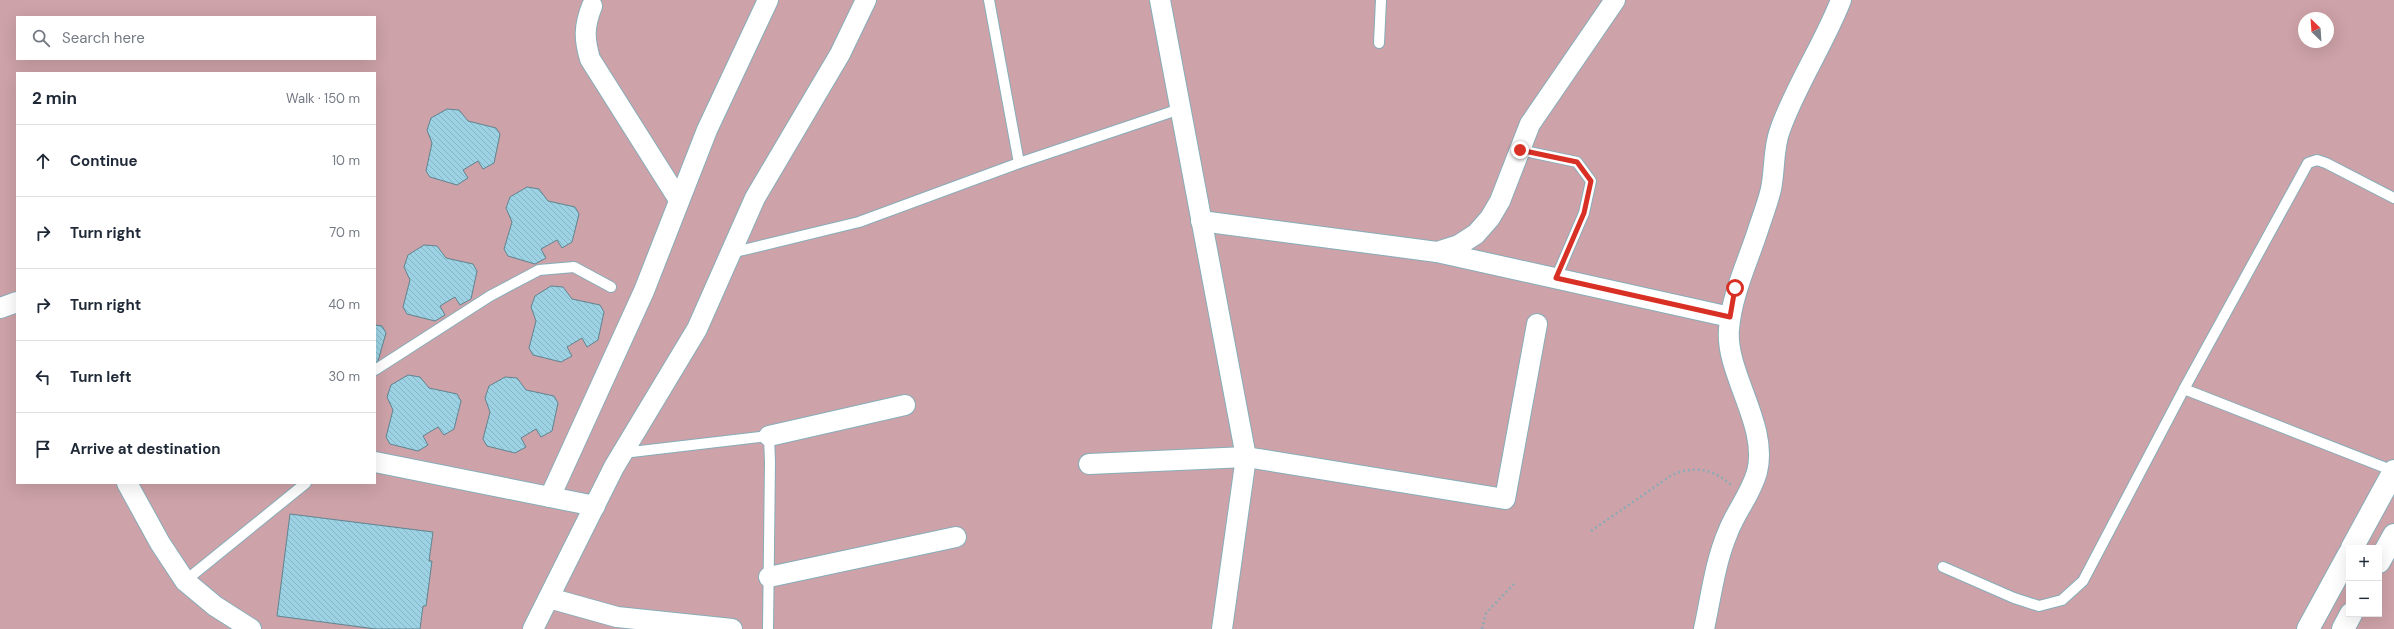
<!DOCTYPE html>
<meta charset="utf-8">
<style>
body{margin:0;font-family:"DM Sans",sans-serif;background:#f6f6f7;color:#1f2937}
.controls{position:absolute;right:12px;bottom:12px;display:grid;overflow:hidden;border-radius:0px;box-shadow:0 4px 16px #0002}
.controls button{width:36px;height:36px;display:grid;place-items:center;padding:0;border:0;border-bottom:1px solid #e0e1e3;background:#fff;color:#1f2937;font:20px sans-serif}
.compass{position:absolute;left:2298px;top:12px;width:36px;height:36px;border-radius:50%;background:#fff;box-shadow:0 4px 16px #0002;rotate:335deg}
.stop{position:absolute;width:12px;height:12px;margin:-9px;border:3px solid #d93025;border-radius:50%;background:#fff}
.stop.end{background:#d93025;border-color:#fff;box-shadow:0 1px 4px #0008}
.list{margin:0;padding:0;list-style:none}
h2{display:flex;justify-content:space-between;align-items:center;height:52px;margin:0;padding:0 16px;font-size:17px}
h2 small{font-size:13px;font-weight:400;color:#747a83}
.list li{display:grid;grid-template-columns:26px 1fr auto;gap:12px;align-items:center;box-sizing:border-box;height:72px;padding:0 16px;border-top:1px solid #e0e1e3}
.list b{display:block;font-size:15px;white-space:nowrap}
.list em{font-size:13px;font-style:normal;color:#747a83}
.icon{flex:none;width:22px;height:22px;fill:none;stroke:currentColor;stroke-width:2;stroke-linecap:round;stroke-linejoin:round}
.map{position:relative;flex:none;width:2394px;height:629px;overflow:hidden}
.search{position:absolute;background:#fff;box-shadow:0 4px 16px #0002;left:16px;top:16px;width:360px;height:44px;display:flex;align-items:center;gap:10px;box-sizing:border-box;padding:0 14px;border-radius:0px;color:#747a83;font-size:15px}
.panel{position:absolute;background:#fff;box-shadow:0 4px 16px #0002;left:16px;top:72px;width:360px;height:412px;border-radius:0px}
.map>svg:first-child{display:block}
.grass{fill:#cda2a8;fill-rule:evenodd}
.building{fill:url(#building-back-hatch);stroke:#608490}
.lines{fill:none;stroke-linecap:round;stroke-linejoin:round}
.service-casing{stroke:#87adb9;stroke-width:12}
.minor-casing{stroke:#87adb9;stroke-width:22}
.primary-casing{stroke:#87adb9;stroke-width:24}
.path{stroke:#8cabb6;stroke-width:2.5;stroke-dasharray:2 3;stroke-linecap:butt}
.service{stroke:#fff;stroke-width:10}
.minor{stroke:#fff;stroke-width:20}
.primary{stroke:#fff;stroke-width:22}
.route{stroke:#d93025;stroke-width:5}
</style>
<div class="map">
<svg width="2394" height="629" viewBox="0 0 2394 629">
<defs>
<pattern id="building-back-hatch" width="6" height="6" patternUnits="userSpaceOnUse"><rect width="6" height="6" fill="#9cd2e3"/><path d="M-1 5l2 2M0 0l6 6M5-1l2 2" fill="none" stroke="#86b5c4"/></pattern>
</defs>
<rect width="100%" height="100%" fill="#c2e9f6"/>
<path class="grass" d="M0,0H2394V629H0ZM17,17H375V59H17ZM2304,18H2328V42H2304ZM17,73H375V483H17ZM2349,548H2379V614H2349Z"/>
<g class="building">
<path d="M447,109L459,110L468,121L496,128L500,134L494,163L483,169L478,161L463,170L468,178L457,185L430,177L426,171L432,143L427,130L431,118Z"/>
<path d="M527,187L539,189L548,201L575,207L579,214L572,242L562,248L557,240L541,249L546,258L535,264L508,256L504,249L512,222L506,208L510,197Z"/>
<path d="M424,245L437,246L446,258L473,264L477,271L471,299L460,305L455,297L440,306L445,315L435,321L407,314L403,307L410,280L404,267L408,255Z"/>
<path d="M551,286L563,287L572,299L600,305L604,312L598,340L587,347L582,338L567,347L572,356L561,362L533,355L529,348L536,321L531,307L535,296Z"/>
<path d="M375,325L382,326L386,333L378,361L375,363Z"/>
<path d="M408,375L420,377L429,388L457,394L461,401L454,429L444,435L438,427L423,436L428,445L418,451L390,444L386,437L393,410L387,397L391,385Z"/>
<path d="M505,377L517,378L526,390L554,396L558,403L552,431L541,437L536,429L521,438L526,447L515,453L487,446L483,439L490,412L485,398L489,386Z"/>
<path d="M290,514L433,532L429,561H432L426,606H423L420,629H376L277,616Z"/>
</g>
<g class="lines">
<defs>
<g id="service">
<path d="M989,0L1019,163"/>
<path d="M1379,43L1381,0"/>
<path d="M1520,150L1577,162L1591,181L1584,213L1556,278"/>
<path d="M731,253L859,222L1019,163L1180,109"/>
<path d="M375,370L490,296L539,270L574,267L611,287"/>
<path d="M2184,389L2308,163L2317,160L2326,163L2394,198"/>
<path d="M623,453L769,436L770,462L768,629"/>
<path d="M1943,567L2014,598L2039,606L2062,600L2083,581L2184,389L2394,471"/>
<path d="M185,581L306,483"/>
</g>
<g id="minor">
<path d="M1160,0L1246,457L1222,629"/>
<path d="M592,6C584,26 584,39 590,59L679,200"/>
<path d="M1201,221L1437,252L1459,245L1476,234L1490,218L1500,201L1530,124L1615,0"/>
<path d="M1437,252L1730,317"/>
<path d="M0,308L17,302"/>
<path d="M769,436L905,405"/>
<path d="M375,462L595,506"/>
<path d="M1089,464L1246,457L1505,499L1537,324"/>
<path d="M127,483L160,543L185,581L215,606L251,629"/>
<path d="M550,497L644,291L707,130L768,0"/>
<path d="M769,577L956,537"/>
<path d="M549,598L617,617L732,629"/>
<path d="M533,629L614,467L697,329L755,198L840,54L866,0"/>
<path d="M1704,629C1711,597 1715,562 1728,532C1736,511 1751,494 1757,472C1769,425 1725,373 1729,329C1732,293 1748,262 1759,227C1763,215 1768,202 1771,189C1775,170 1773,148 1780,130C1796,85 1824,44 1841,0"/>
</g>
<g id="primary">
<path d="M2352,548L2394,471"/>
<path d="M2379,562L2394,535"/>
<path d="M2308,629L2349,554"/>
<path d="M2343,629L2351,614"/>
</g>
</defs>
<use href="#service" class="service-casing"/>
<use href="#minor" class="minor-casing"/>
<use href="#primary" class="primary-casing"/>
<g class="path">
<path d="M1591,531L1672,475C1695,465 1713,469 1731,485"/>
<path d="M1482,629L1486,613L1514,584"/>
</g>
<use href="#service" class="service"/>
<use href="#minor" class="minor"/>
<use href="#primary" class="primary"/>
</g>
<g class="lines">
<path class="route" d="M1520,150L1577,162L1591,181L1584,213L1556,278L1730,317L1735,288"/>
</g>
</svg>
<div class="controls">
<button>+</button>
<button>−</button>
</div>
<svg class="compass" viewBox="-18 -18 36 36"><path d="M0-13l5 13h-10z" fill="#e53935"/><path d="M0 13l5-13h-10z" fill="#747a83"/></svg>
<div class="stop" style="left:1735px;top:288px"></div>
<div class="stop end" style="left:1520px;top:150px"></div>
<div class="search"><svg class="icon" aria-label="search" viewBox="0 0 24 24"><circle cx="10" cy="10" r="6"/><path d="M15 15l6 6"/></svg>Search here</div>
<section class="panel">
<h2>2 min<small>Walk · 150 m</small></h2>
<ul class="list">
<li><svg class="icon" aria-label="ahead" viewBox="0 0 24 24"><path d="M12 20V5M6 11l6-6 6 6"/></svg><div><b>Continue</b></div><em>10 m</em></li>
<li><svg class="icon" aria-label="right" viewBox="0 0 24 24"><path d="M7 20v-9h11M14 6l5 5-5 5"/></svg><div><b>Turn right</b></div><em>70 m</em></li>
<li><svg class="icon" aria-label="right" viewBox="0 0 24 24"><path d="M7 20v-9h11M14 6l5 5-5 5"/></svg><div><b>Turn right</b></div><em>40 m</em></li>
<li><svg class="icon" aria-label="left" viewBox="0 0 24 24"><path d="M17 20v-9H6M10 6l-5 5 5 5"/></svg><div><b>Turn left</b></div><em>30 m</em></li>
<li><svg class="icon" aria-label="arrive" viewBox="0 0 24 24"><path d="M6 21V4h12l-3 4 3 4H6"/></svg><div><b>Arrive at destination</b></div></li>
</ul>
</section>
</div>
